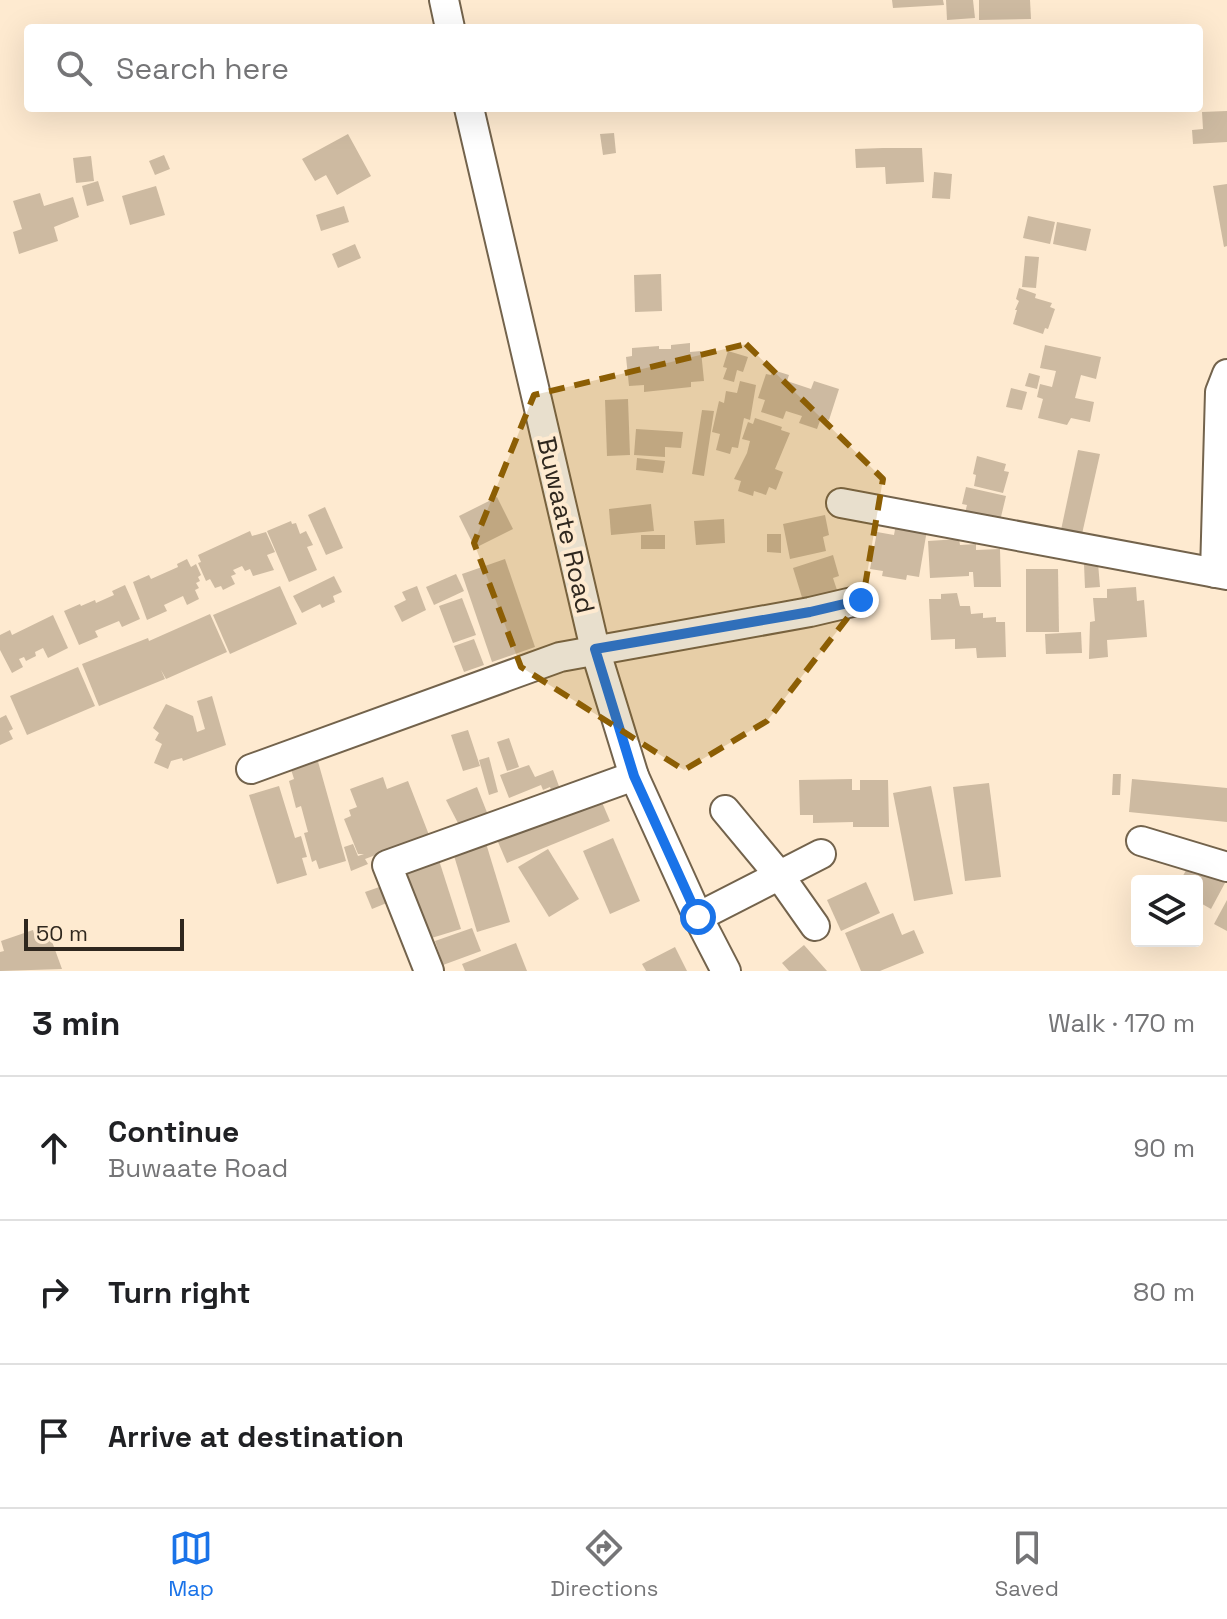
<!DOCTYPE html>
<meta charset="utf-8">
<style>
body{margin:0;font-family:"Space Grotesk",sans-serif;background:#f2f2f2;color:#202124}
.controls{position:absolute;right:24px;bottom:24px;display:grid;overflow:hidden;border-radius:8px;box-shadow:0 8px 32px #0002}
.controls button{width:72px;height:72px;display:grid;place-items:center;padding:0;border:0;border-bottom:2px solid #e0e0e0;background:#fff;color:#202124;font:40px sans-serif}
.scale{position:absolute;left:24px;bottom:20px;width:160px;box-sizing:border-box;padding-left:8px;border:4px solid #2f271e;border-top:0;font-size:22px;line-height:28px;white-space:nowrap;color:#2f271e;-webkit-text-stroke:6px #feead0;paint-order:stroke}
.stop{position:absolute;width:24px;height:24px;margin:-18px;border:6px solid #1a73e8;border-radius:50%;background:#fff}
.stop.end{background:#1a73e8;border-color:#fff;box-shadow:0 2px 8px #0008}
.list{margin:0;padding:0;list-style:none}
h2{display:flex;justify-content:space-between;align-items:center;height:104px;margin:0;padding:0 32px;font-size:34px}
h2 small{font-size:26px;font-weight:400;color:#757577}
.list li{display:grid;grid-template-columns:52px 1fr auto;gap:24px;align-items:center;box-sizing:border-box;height:144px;padding:0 32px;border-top:2px solid #e0e0e0}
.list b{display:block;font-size:30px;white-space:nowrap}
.list p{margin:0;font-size:26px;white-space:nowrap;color:#757577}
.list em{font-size:26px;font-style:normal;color:#757577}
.icon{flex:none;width:44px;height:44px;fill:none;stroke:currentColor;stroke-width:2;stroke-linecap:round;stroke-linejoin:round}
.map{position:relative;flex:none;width:1227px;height:971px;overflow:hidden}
.search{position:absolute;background:#fff;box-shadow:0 8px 32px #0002;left:24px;right:24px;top:24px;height:88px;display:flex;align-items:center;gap:20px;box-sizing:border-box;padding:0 28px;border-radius:8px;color:#757577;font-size:30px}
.sheet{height:536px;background:#fff}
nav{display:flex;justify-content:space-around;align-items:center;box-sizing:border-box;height:112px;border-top:2px solid #e0e0e0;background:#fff;font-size:22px;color:#757577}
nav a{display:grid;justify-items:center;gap:4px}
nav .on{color:#1a73e8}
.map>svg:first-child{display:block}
.building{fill:#cdbaa1}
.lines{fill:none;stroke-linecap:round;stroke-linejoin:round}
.minor-casing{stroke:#73634c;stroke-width:32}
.minor{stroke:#fff;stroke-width:28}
.route{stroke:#1a73e8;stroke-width:10}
.marked{fill:#8c5e04;fill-opacity:0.2;stroke:#8c5e04;stroke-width:6;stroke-dasharray:16 10;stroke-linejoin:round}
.labels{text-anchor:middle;stroke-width:8;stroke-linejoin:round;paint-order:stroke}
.street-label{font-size:26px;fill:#2f271e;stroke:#feead0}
</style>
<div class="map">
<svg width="1227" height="971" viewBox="0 0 1227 971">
<rect width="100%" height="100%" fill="#feead0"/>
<g class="building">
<path d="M892,0H943L944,5L893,8Z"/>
<path d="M946,0H973L975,18L947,20Z"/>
<path d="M979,0H1030L1031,19L979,20Z"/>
<path d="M1227,111V142L1193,144L1192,130L1203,129L1202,112Z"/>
<path d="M614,133L616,153L603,155L600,134Z"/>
<path d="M348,134L371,176L337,195L326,175L315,181L302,159Z"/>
<path d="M883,148H922L924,182L886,184L885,167L856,168L855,149Z"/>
<path d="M164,155L170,169L155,175L149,161Z"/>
<path d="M91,156L94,181L76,183L73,158Z"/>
<path d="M934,172L952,174L950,199L932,198Z"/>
<path d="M98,181L104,201L87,206L82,186Z"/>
<path d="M1227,184V246L1224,247L1213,186Z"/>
<path d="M156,186L165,215L130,225L122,196Z"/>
<path d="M40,193L44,206L73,197L79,217L54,227L58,241L19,254L13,232L22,229L13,201Z"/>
<path d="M344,206L349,222L321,231L316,215Z"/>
<path d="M1028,216L1055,222L1050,244L1023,238Z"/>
<path d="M1057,222L1091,229L1086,251L1053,244Z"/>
<path d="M355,244L361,258L338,268L332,254Z"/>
<path d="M1025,256L1039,257L1036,288L1022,287Z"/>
<path d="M661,274L662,311L635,312L634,275Z"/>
<path d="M1019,288L1036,294L1035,298L1052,303L1050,307L1055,309L1048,329L1045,328L1043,334L1013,324L1017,310H1015L1019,301L1016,299Z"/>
<path d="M690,343V352L701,351L704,381L691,382V387L644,392V385L629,386L626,357L632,356V348L659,346V349H671V345Z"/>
<path d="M1045,345L1101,357L1096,379L1081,375L1075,398L1094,402L1090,422L1071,418L1067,425L1038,418L1043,399L1037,397L1040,384L1052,387L1056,371L1040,368Z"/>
<path d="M728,351L748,357L743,372L737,370L734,382L723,379L727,368L723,367Z"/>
<path d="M773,370L789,375L787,381L811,389L814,381L839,389L829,420L821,418L817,429L799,423L802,416L786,411L783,419L761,412L765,400L758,398L766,374L771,375Z"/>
<path d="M1029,373L1040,376L1037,389L1025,386Z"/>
<path d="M740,381L756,385L750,420L744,418L738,448L732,447L730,454L716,450L720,434L712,432L719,401L724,403L726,391L737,393Z"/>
<path d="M1011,388L1027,392L1022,410L1006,407Z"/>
<path d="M628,399L630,455L607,456L605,400Z"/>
<path d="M702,410L714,411L704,476L692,474Z"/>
<path d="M755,418L782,427L781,430L790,433L775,469L783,472L776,490L769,487L766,495L754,491L753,496L738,491L741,481L734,479L747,453L750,441L742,439L748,422L753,424Z"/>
<path d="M636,429L683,432L681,448L665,447V457L634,455Z"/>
<path d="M1078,450L1100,454L1082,534L1061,530Z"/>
<path d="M977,456L1006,464L1004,471L1009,472L1003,493L974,486L976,475L973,474Z"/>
<path d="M637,458L665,461L663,473L636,470Z"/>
<path d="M966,487L1006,496L1000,521L965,513L967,505L962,504Z"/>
<path d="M497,497L513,529L475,548L459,516Z"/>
<path d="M651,504L654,531L611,535L609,509Z"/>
<path d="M325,507L343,548L326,555L308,515Z"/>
<path d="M825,515L829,535L823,537L826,551L790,559L783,524Z"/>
<path d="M724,519L725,543L696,545L694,521Z"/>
<path d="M291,521L292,524L296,523L300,534L306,531L313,545L307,547L317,570L289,582L267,531Z"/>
<path d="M896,524L927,530L919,577L907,575L906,580L882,576L883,571L870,569L877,532L894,535Z"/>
<path d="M250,531L252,536L266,532L275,552L267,555L274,570L253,576L250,569L245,571L242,566L233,570L236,574L231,576L235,584L223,590L221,586L215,588L210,579L206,581L198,563L201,562L198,555Z"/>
<path d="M767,534H781V553L767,552Z"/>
<rect x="641" y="535" width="24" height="14"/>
<path d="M959,539L960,545L976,544V550L1000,549L1001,587H974L973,572H969V576L930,578L928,541Z"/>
<path d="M833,555L839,576L833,578L838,593L804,604L793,568Z"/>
<path d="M187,559L191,567L196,564L201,575L198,577L200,581L196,583L199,588L195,590L199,599L187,605L183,596L164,605L167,611L147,620L133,582L149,575L151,579L178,567L177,564Z"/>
<path d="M505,559L535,647L492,662L462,574Z"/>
<path d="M1098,563L1100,587L1085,588L1084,564Z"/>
<path d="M1026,569H1058L1059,632H1026Z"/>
<path d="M456,574L464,591L434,605L426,587Z"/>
<path d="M334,576L342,592L333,596L335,602L322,608L320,604L302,613L293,596Z"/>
<path d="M125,585L140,619L122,627L119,621L95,631L98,637L79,645L64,611L80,604L81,606L95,600L96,603L114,595L112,591Z"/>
<path d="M280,586L297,624L230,654L213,615Z"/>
<path d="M417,586L426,610L402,622L394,606L406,600L402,592Z"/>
<path d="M1136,587L1137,601L1144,600L1147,637L1107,640L1108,657L1089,659L1090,622L1095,621L1093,598H1107V589Z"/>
<path d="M957,593L960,606H970L971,614L983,613V618L996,617V622H1005L1006,657L977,658L976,648L955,649V639L931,640L929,599H941V594Z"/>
<path d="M462,598L476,635L453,643L439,606Z"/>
<path d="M210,614L227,652L166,679L161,670L165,679L99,706L82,664L148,638L149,641Z"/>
<path d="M53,615L68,648L48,658L43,648L35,652L36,656L26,661L24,657L19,659L23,667L12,673L0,650V635L10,630L12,635Z"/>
<path d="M1081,632L1082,653L1046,654L1045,634Z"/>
<path d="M474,639L484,665L464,672L454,646Z"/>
<path d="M78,667L95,706L27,735L10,696Z"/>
<path d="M212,696L226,745L183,761L182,758L171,761L168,769L154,763L162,744L155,740L159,733L153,728L166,704L193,716L197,732L205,729L197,701Z"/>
<path d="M6,715L13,729L9,731L13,739L0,745V718Z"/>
<path d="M468,730L480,766L463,771L451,735Z"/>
<path d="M509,738L519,767L507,771L497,742Z"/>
<path d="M489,757L498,792L489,795L479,760Z"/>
<path d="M317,758L346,861L319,869L316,860L312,862L304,833L308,832L301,806L296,808L289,781L294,779L290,766Z"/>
<path d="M529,765L535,777L553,770L560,789L552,793L550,787L543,790L541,785L509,798L500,775Z"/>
<path d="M1113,774H1121L1120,795H1112Z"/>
<path d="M383,777L387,789L408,781L429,835L365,859L368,864L351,871L344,847L353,844L358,856L364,854H358L344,819L351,816L349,810L357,807L350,789Z"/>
<path d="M852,779V790H860V780H888L889,827H853V822L813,823V815H800L799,780Z"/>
<path d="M1132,779L1227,788V822L1129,812Z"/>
<path d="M989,783L1001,877L965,881L953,787Z"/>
<path d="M279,786L295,838L301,836L307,857L302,858L307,875L277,884L249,795Z"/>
<path d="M931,786L953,894L914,901L893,793Z"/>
<path d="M477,787L488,815L460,827L446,800Z"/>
<path d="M598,793L610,821L507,863L495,835Z"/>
<path d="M613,838L640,901L610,914L583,851Z"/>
<path d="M485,840L510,922L477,932L452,849Z"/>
<path d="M548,849L579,899L549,917L518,867Z"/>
<path d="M437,854L461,929L425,940L401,866Z"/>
<path d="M1189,865L1225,883L1211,909L1197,901V881H1180Z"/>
<path d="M866,882L880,913L841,931L827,900Z"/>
<path d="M388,884L394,900L372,909L365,892Z"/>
<path d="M1227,900V931L1214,924Z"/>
<path d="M893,913L902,935L914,930L924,953L880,971H861L845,933Z"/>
<path d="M472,928L481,951L443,965L435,941Z"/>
<path d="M33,930L36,941L50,936L62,969L0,971V952L4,951L1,941Z"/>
<path d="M516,943L527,971H465L462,964Z"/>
<path d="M804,945L827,971H789L782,963Z"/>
<path d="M675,947L687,971H646L642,964Z"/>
</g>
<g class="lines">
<defs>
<g id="minor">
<path d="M444,0L450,28"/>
<path d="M469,108L595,649L634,776L698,917L726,971"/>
<path d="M841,503L1227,575"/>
<path d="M1215,573L1220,392L1227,374"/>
<path d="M251,769L560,657L810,612L861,600"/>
<path d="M725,810L779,875L815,926"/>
<path d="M1141,841L1227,867"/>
<path d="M698,917L821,854"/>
<path d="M429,971L387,865L634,776"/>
</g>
</defs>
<use href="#minor" class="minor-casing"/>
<use href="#minor" class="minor"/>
</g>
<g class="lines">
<path class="route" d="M698,917L634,776L595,649L810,612L861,600"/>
</g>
<path class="marked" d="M746,344L883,479L863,598L767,721L684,770L521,667L474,543L534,395Z"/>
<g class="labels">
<g class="street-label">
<text transform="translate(566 525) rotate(77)" y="9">Buwaate Road</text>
</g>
</g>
</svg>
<div class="controls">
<button><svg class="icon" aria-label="layers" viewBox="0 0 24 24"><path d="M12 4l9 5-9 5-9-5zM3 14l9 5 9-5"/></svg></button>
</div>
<div class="scale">50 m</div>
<div class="stop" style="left:698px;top:917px"></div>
<div class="stop end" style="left:861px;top:600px"></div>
<div class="search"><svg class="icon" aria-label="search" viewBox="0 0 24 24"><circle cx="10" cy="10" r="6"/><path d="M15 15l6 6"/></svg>Search here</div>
</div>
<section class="sheet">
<h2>3 min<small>Walk · 170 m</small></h2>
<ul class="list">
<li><svg class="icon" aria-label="ahead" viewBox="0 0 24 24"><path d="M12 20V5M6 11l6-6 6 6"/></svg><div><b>Continue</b><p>Buwaate Road</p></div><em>90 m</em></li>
<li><svg class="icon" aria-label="right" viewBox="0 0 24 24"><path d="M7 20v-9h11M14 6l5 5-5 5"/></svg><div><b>Turn right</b></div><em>80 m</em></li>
<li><svg class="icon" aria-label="arrive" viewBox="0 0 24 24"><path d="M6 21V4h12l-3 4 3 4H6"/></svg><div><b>Arrive at destination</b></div></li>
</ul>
</section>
<nav>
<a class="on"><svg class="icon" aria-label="map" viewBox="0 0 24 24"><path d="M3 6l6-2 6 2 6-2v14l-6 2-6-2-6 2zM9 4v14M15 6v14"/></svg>Map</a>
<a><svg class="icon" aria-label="directions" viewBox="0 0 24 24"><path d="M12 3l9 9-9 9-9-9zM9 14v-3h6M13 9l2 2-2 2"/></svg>Directions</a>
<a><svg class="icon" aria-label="saved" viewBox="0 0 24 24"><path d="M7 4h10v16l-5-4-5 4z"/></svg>Saved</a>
</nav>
